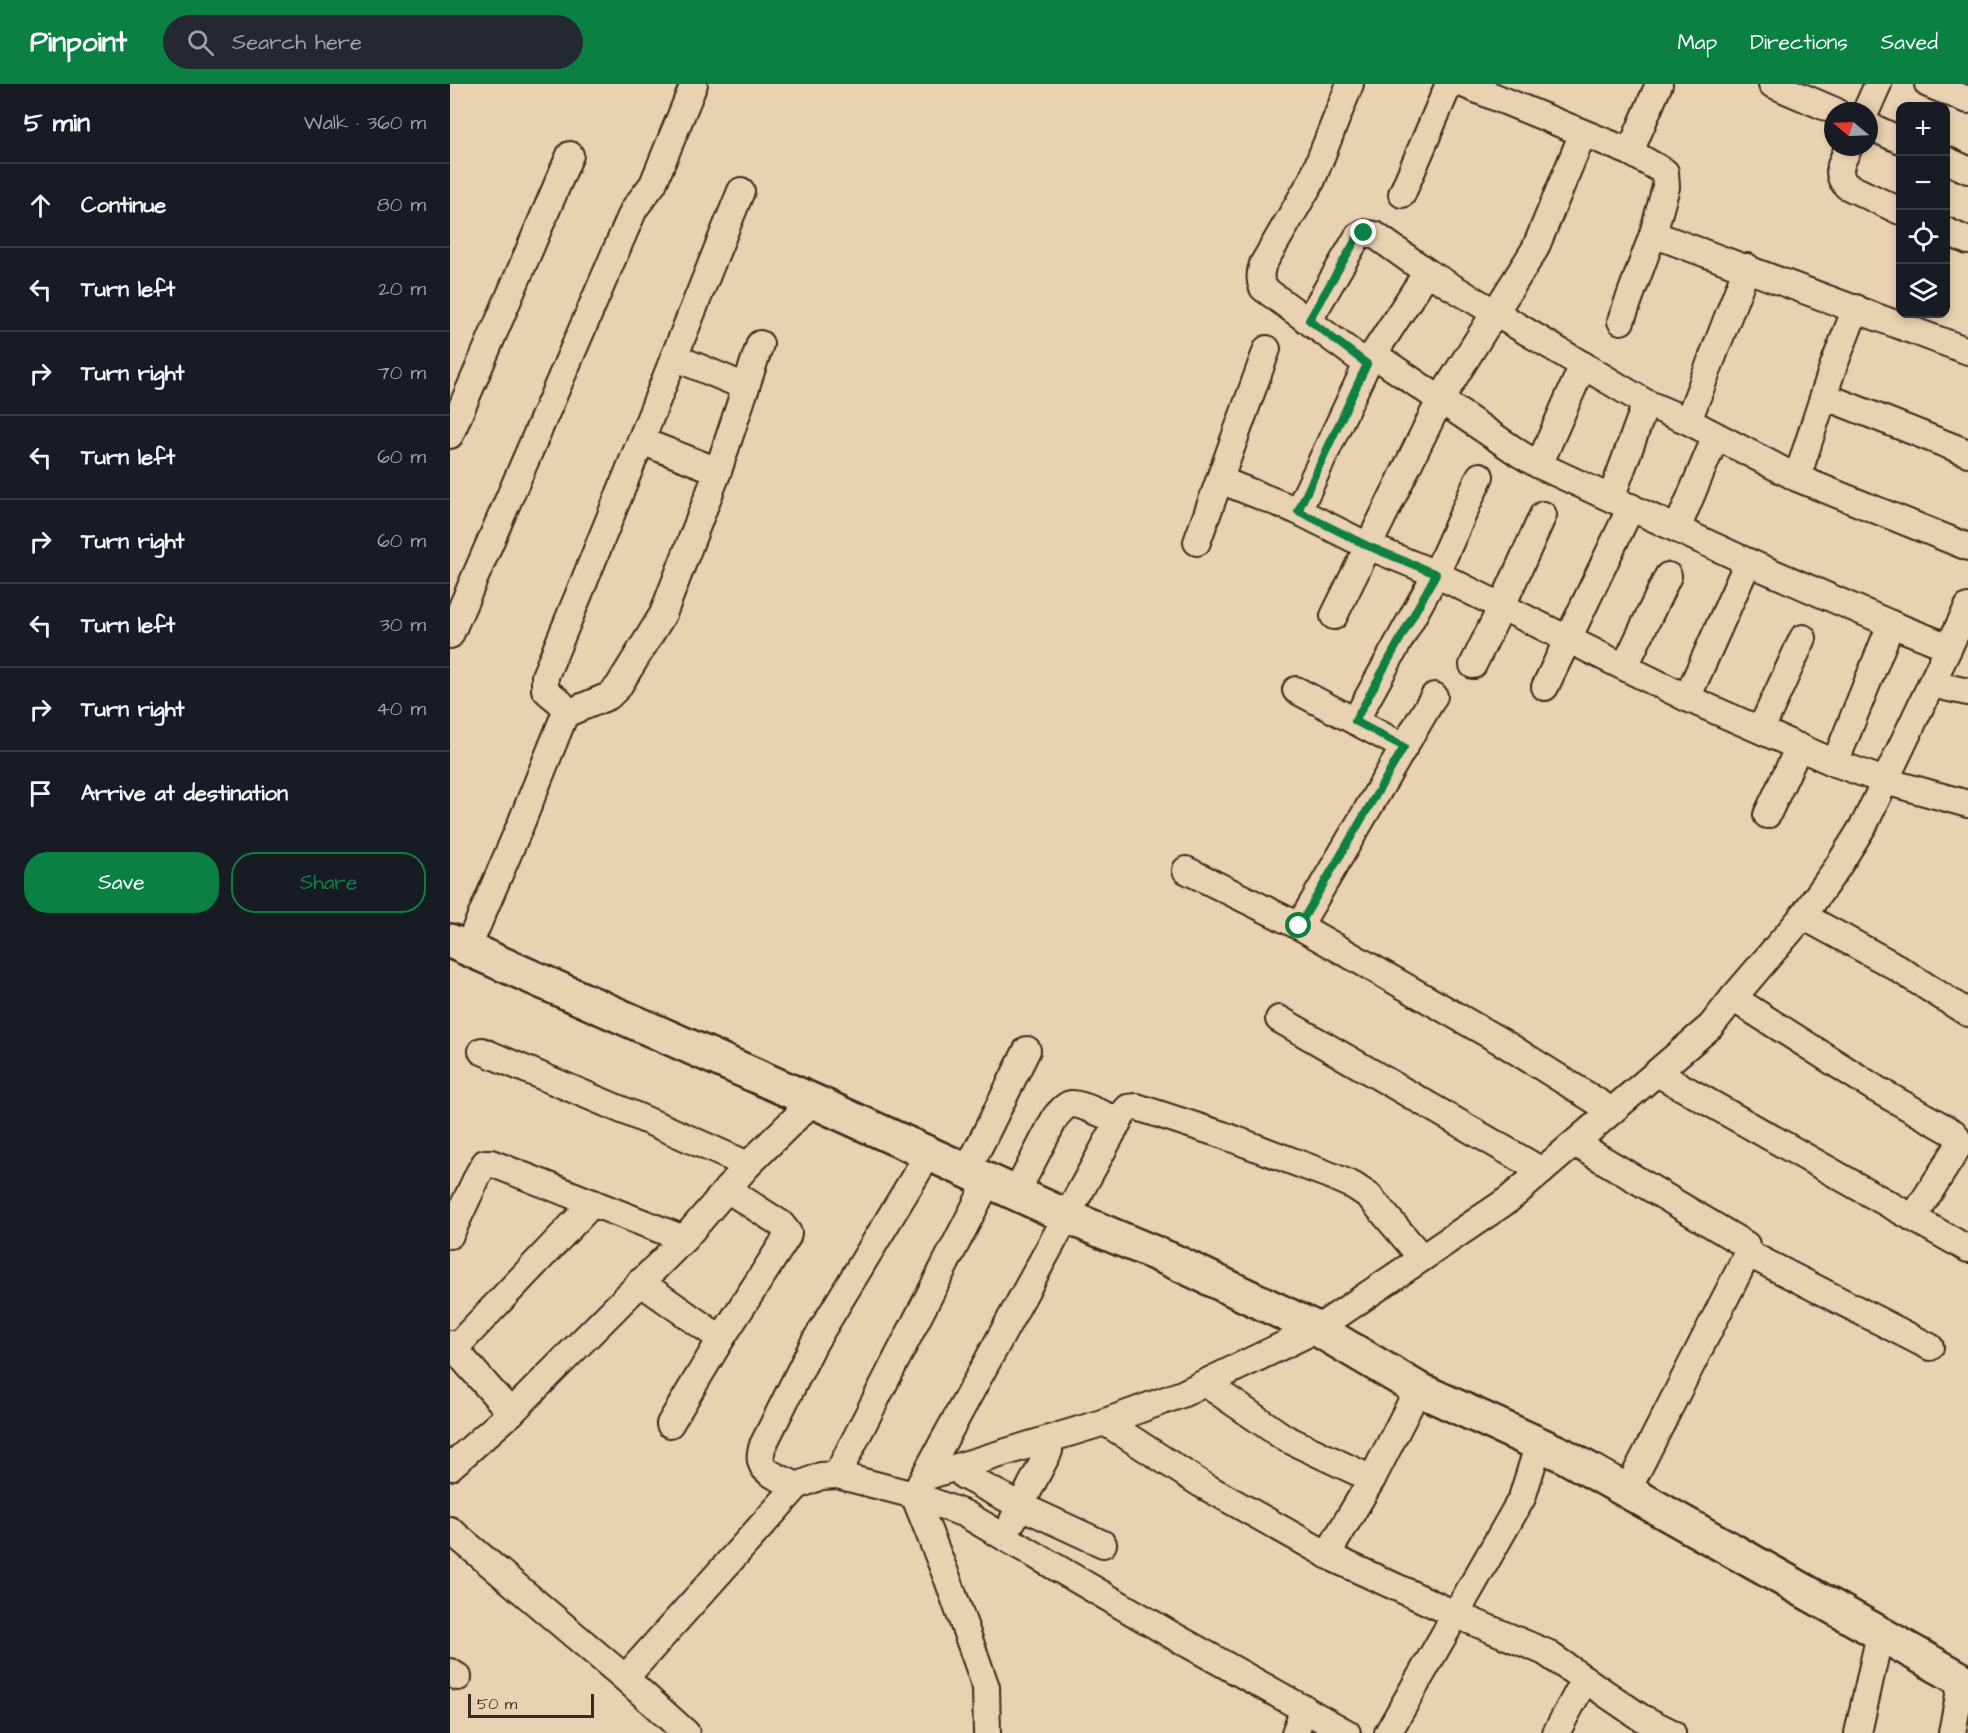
<!DOCTYPE html>
<meta charset="utf-8">
<style>
body{margin:0;font-family:"Architects Daughter",sans-serif;background:#242831;color:#f1f3f6}
.controls{position:absolute;right:18px;top:18px;display:grid;overflow:hidden;border-radius:12px;box-shadow:0 3px 9px #0003}
.controls button{width:54px;height:54px;display:grid;place-items:center;padding:0;border:0;border-bottom:2px solid #363941;background:#171b24;color:#f1f3f6;font:30px sans-serif}
.compass{position:absolute;left:1374px;top:18px;width:54px;height:54px;border-radius:50%;background:#171b24;box-shadow:0 3px 9px #0003;rotate:289deg}
.scale{position:absolute;left:18px;bottom:15px;width:126px;box-sizing:border-box;padding-left:6px;border:3px solid #3b2a1e;border-top:0;font-size:16px;line-height:21px;white-space:nowrap;color:#3b2a1e;-webkit-text-stroke:4px #e9d2b1;paint-order:stroke}
.stop{position:absolute;width:18px;height:18px;margin:-14px;border:4px solid #0b8043;border-radius:50%;background:#fff}
.stop.end{background:#0b8043;border-color:#fff;box-shadow:0 2px 6px #0008}
.list{margin:0;padding:0;list-style:none}
h2{display:flex;justify-content:space-between;align-items:center;height:78px;margin:0;padding:0 24px;font-size:26px}
h2 small{font-size:20px;font-weight:400;color:#9ea1a6}
.list li{display:grid;grid-template-columns:39px 1fr auto;gap:18px;align-items:center;box-sizing:border-box;height:84px;padding:0 24px;border-top:2px solid #363941}
.list b{display:block;font-size:22px;white-space:nowrap}
.list em{font-size:20px;font-style:normal;color:#9ea1a6}
.actions{display:flex;gap:12px;padding:18px 24px}
.actions a{flex:1;padding:14px 0;border:2px solid #0b8043;border-radius:24px;text-align:center;font-size:21px;color:#0b8043}
.actions .main{background:#0b8043;color:#fff}
.icon{flex:none;width:33px;height:33px;fill:none;stroke:currentColor;stroke-width:2;stroke-linecap:round;stroke-linejoin:round}
.map{position:relative;flex:none;width:1518px;height:1649px;overflow:hidden}
header{display:flex;align-items:center;gap:36px;box-sizing:border-box;height:84px;padding:0 30px;background:#0b8043;color:#fff}
header strong{font-size:28px}
nav{display:flex;gap:33px;margin-inline-start:auto;font-size:21px}
.search{width:420px;height:54px;background:#242831;display:flex;align-items:center;gap:15px;box-sizing:border-box;padding:0 21px;border-radius:33px;color:#9ea1a6;font-size:22px}
main{display:flex}
aside{flex:1;background:#171b24}
.map>svg:first-child{display:block}
.lines{fill:none;stroke-linecap:round;stroke-linejoin:round}
.minor-casing{stroke:#3b2a1e;stroke-width:30}
.highway-casing{stroke:#3b2a1e;stroke-width:38}
.minor{stroke:#e9d2b1;stroke-width:26}
.highway{stroke:#e9d2b1;stroke-width:33}
.route{stroke:#0b8043;stroke-width:8}
</style>
<header>
<strong>Pinpoint</strong>
<div class="search"><svg class="icon" aria-label="search" viewBox="0 0 24 24"><circle cx="10" cy="10" r="6"/><path d="M15 15l6 6"/></svg>Search here</div>
<nav><a>Map</a><a>Directions</a><a>Saved</a></nav>
</header>
<main>
<aside>
<h2>5 min<small>Walk · 360 m</small></h2>
<ul class="list">
<li><svg class="icon" aria-label="ahead" viewBox="0 0 24 24"><path d="M12 20V5M6 11l6-6 6 6"/></svg><div><b>Continue</b></div><em>80 m</em></li>
<li><svg class="icon" aria-label="left" viewBox="0 0 24 24"><path d="M17 20v-9H6M10 6l-5 5 5 5"/></svg><div><b>Turn left</b></div><em>20 m</em></li>
<li><svg class="icon" aria-label="right" viewBox="0 0 24 24"><path d="M7 20v-9h11M14 6l5 5-5 5"/></svg><div><b>Turn right</b></div><em>70 m</em></li>
<li><svg class="icon" aria-label="left" viewBox="0 0 24 24"><path d="M17 20v-9H6M10 6l-5 5 5 5"/></svg><div><b>Turn left</b></div><em>60 m</em></li>
<li><svg class="icon" aria-label="right" viewBox="0 0 24 24"><path d="M7 20v-9h11M14 6l5 5-5 5"/></svg><div><b>Turn right</b></div><em>60 m</em></li>
<li><svg class="icon" aria-label="left" viewBox="0 0 24 24"><path d="M17 20v-9H6M10 6l-5 5 5 5"/></svg><div><b>Turn left</b></div><em>30 m</em></li>
<li><svg class="icon" aria-label="right" viewBox="0 0 24 24"><path d="M7 20v-9h11M14 6l5 5-5 5"/></svg><div><b>Turn right</b></div><em>40 m</em></li>
<li><svg class="icon" aria-label="arrive" viewBox="0 0 24 24"><path d="M6 21V4h12l-3 4 3 4H6"/></svg><div><b>Arrive at destination</b></div></li>
</ul>
<div class="actions"><a class="main">Save</a><a>Share</a></div>
</aside>
<div class="map">
<svg width="1518" height="1649" viewBox="0 0 1518 1649">
<rect width="100%" height="100%" fill="#e9d2b1"/>
<filter id="ink" filterUnits="userSpaceOnUse"><feTurbulence type="fractalNoise" baseFrequency=".0167" numOctaves="2"/><feDisplacementMap in="SourceGraphic" scale="12" xChannelSelector="R" yChannelSelector="G"/><feConvolveMatrix kernelMatrix="1 2 1 2 8 2 1 2 1" color-interpolation-filters="sRGB"/></filter>
<g filter="url(#ink)">
<g class="lines">
<defs>
<g id="minor">
<path d="M900,0L862,96L813,180C810,188 809,195 813,204L917,280"/>
<path d="M1013,0L1180,68L1215,88L1216,103L1203,150L1518,267"/>
<path d="M1322,0L1385,27"/>
<path d="M1478,0L1518,16"/>
<path d="M1416,27L1428,0"/>
<path d="M1419,42L1450,56"/>
<path d="M1399,63C1392,77 1384,89 1397,102L1450,127"/>
<path d="M1180,68L1209,0"/>
<path d="M1496,76L1518,86"/>
<path d="M952,110L999,0"/>
<path d="M1496,147L1518,157"/>
<path d="M859,236L908,152L913,149L925,151L977,188L1196,319L1238,337L1347,394L1518,463"/>
<path d="M1171,237L1203,150"/>
<path d="M923,270L1070,370L1089,381L1298,478L1441,540L1499,563"/>
<path d="M224,273L296,303"/>
<path d="M1374,312L1518,369"/>
<path d="M1238,337L1297,183"/>
<path d="M0,351L120,71"/>
<path d="M191,357L268,387"/>
<path d="M1089,381L1133,281"/>
<path d="M1347,394L1382,286L1406,224"/>
<path d="M770,396L848,427L918,462L986,490L1237,614L1385,679L1435,697L1518,720"/>
<path d="M1161,414L1196,319"/>
<path d="M848,427L917,280L977,188"/>
<path d="M1227,445L1266,352"/>
<path d="M747,458L817,265"/>
<path d="M884,532L990,316L1085,165L1133,49"/>
<path d="M0,551L184,125L203,100L244,0"/>
<path d="M1023,581L1052,522L1093,431"/>
<path d="M1175,582L1218,492"/>
<path d="M1481,600L1518,608"/>
<path d="M1095,603L1181,423"/>
<path d="M846,606L954,663"/>
<path d="M1237,614L1298,478"/>
<path d="M115,630L159,612L168,603L213,530L268,387L310,260"/>
<path d="M905,637L986,490L1030,392"/>
<path d="M1311,645L1353,554"/>
<path d="M1385,679L1441,540"/>
<path d="M1317,731L1349,663"/>
<path d="M736,786L849,842L1052,958L1162,1027"/>
<path d="M1353,832L1441,880L1518,929"/>
<path d="M849,842L984,612"/>
<path d="M17,865L70,742L115,630C114,616 103,615 95,605V592C163,431 225,268 291,107"/>
<path d="M1283,914L1426,1005L1504,1049L1507,1054L1508,1063L1463,1134"/>
<path d="M829,935L1092,1087"/>
<path d="M32,967L217,1045L298,1081"/>
<path d="M1207,989L1518,1165"/>
<path d="M1125,1059L1296,1161L1297,1169L1289,1187L1177,1407"/>
<path d="M517,1087L577,966"/>
<path d="M566,1109L606,1032C610,1028 615,1021 621,1020C631,1019 658,1033 669,1037"/>
<path d="M0,1151L29,1089L35,1079H41L234,1155"/>
<path d="M1297,1169L1480,1263"/>
<path d="M190,1198L271,1255"/>
<path d="M0,1260L61,1329"/>
<path d="M4,1265L143,1119"/>
<path d="M755,1299L835,1354L922,1395"/>
<path d="M655,1338L751,1400L885,1475L1007,1531L1095,1568L1190,1633L1222,1649"/>
<path d="M220,1340L271,1255L337,1153L338,1149L331,1140L277,1105"/>
<path d="M0,1383L61,1329L234,1155L298,1081L363,1017"/>
<path d="M387,1391L538,1097"/>
<path d="M514,1392L571,1422L653,1460"/>
<path d="M474,1393L672,1031L678,1024L687,1023L773,1051L879,1091L904,1102L919,1112L972,1174"/>
<path d="M347,1402C326,1391 303,1389 313,1361L364,1259L479,1069"/>
<path d="M464,1411L515,1430L720,1550L897,1649"/>
<path d="M464,1411L498,1496L536,1603L537,1649"/>
<path d="M563,1436L599,1367"/>
<path d="M0,1446L175,1594L236,1649"/>
<path d="M877,1471L922,1395L968,1305"/>
<path d="M0,1588L8,1593"/>
<path d="M175,1594L347,1402L371,1392L387,1391L464,1411L474,1393L655,1338L732,1310L867,1245L1058,1116L1261,942L1283,914L1353,832L1387,784L1415,739L1518,523"/>
<path d="M845,1649L854,1624"/>
<path d="M938,1649L1072,1414L1089,1359"/>
<path d="M1106,1649L1135,1595"/>
<path d="M1408,1649L1430,1550"/>
<path d="M1502,1649L1512,1595"/>
</g>
<path id="highway" d="M0,857L363,1017L616,1132L721,1176L867,1245L968,1305L1113,1371L1518,1599"/>
</defs>
<use href="#minor" class="minor-casing"/>
<use href="#highway" class="highway-casing"/>
<use href="#minor" class="minor"/>
<use href="#highway" class="highway"/>
</g>
</g>
<g class="lines" filter="url(#ink)">
<path class="route" d="M849,842L954,663L905,637L986,490L918,462L848,427L917,280L859,236L908,152L914,149"/>
</g>
</svg>
<div class="controls">
<button>+</button>
<button>−</button>
<button><svg class="icon" aria-label="locate" viewBox="0 0 24 24"><circle cx="12" cy="12" r="6"/><path d="M12 2v4M12 18v4M2 12h4M18 12h4"/></svg></button>
<button><svg class="icon" aria-label="layers" viewBox="0 0 24 24"><path d="M12 4l9 5-9 5-9-5zM3 14l9 5 9-5"/></svg></button>
</div>
<svg class="compass" viewBox="-18 -18 36 36"><path d="M0-13l5 13h-10z" fill="#e53935"/><path d="M0 13l5-13h-10z" fill="#9ea1a6"/></svg>
<div class="scale">50 m</div>
<div class="stop" style="left:849px;top:842px"></div>
<div class="stop end" style="left:914px;top:149px"></div>
</div>
</main>
